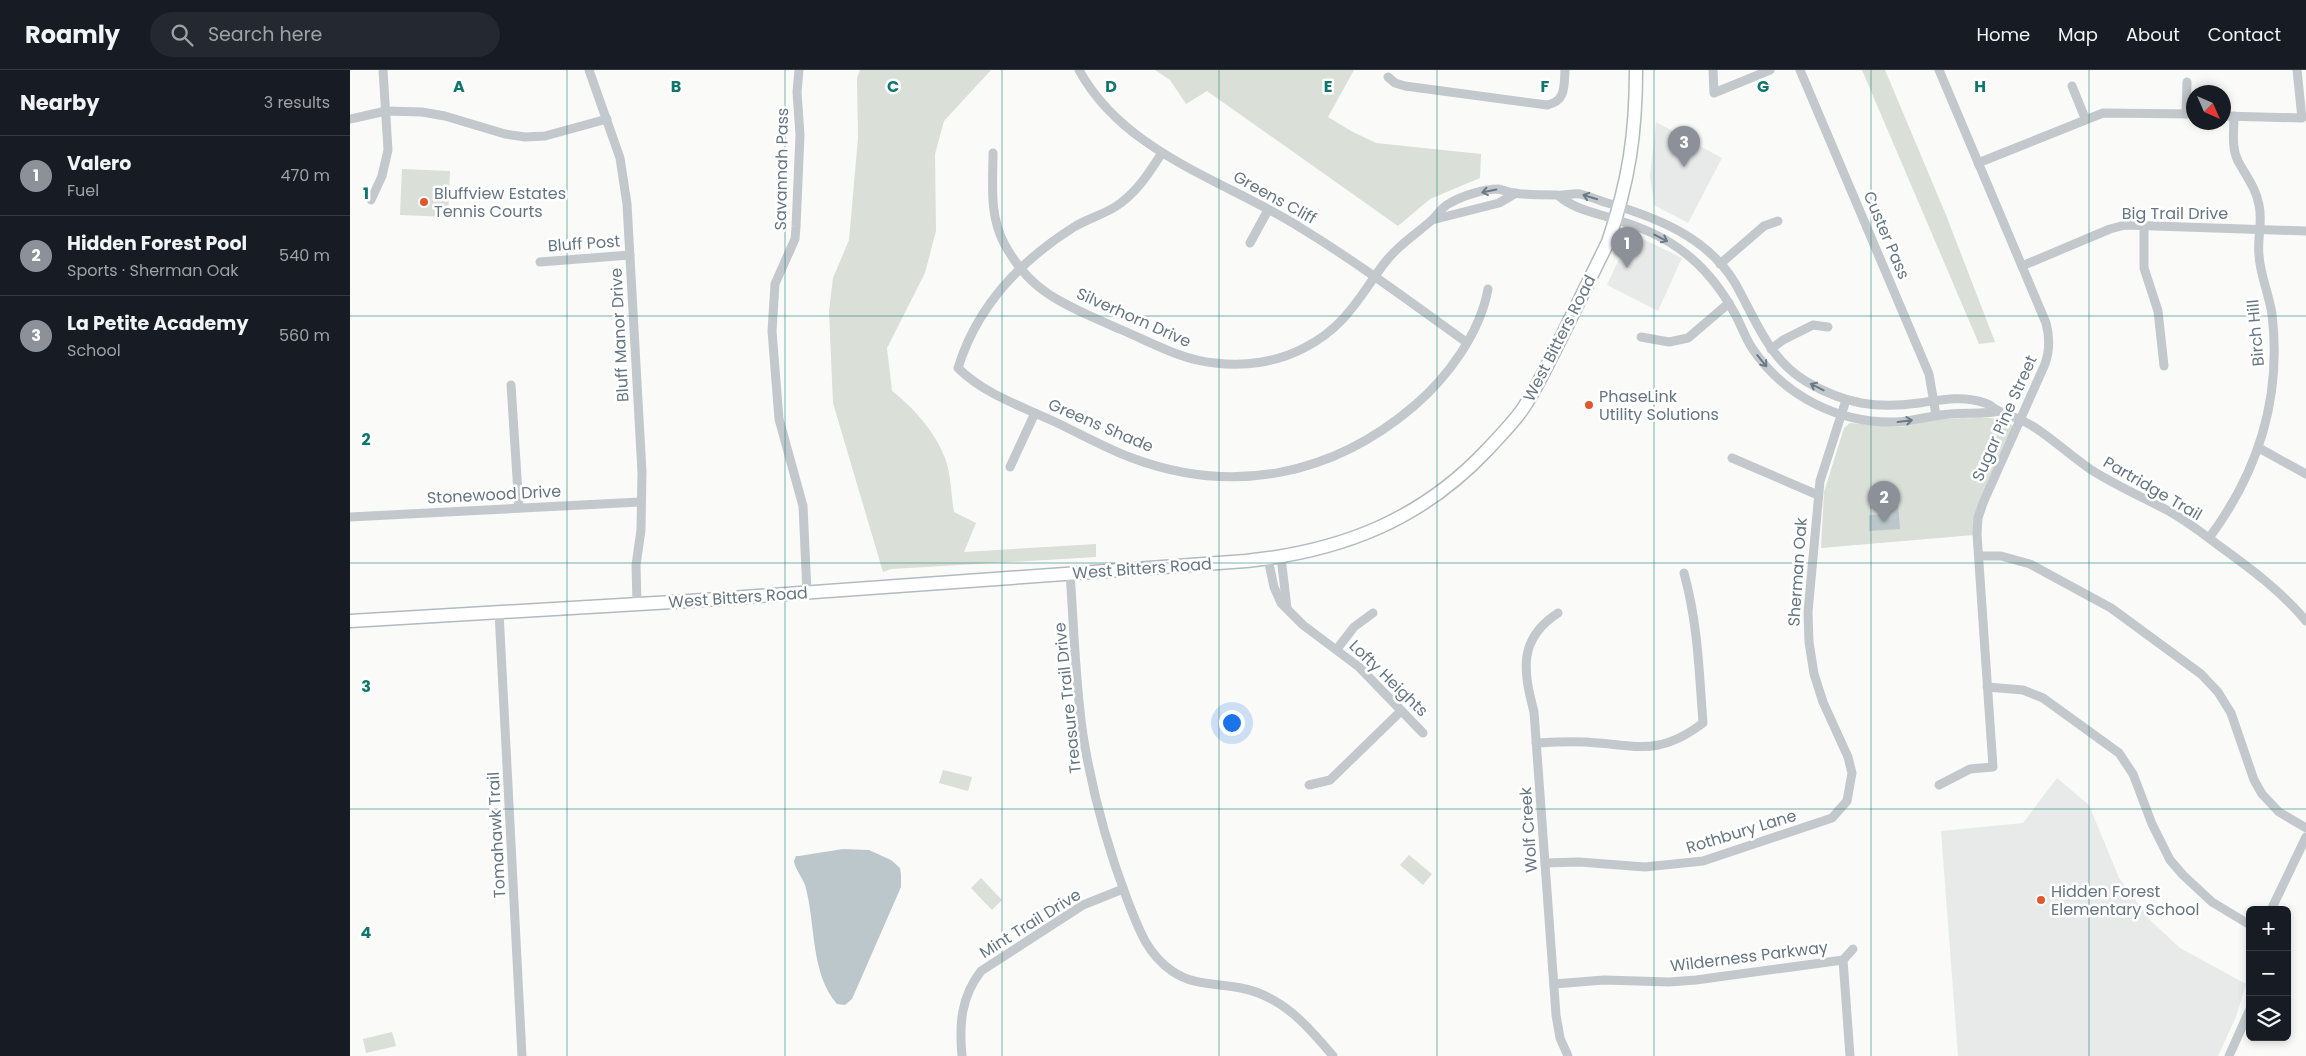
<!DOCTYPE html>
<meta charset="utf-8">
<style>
body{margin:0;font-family:Poppins,sans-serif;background:#242831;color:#f1f3f6}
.controls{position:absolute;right:15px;bottom:15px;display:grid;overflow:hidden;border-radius:8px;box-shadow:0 2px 8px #0003}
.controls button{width:45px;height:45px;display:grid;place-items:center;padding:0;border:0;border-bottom:1px solid #363941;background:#171b24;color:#f1f3f6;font:25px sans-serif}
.compass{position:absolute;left:1836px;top:15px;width:45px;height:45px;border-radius:50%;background:#171b24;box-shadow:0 2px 8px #0003;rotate:135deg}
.you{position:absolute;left:881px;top:652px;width:18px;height:18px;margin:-12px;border:4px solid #fff;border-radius:50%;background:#1a73e8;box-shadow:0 0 0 8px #1a73e833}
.badge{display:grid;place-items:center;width:32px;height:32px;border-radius:50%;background:#8c9099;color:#fff;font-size:16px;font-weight:700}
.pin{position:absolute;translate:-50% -41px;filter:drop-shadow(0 1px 2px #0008)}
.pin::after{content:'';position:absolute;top:26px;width:18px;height:15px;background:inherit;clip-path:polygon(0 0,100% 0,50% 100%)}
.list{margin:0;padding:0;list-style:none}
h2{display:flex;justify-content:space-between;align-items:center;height:65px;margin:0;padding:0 20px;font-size:21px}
h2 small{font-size:16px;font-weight:400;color:#9ea1a6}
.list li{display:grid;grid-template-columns:32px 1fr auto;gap:15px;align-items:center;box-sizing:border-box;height:80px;padding:0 20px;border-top:1px solid #363941}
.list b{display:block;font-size:19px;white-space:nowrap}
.list p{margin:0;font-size:16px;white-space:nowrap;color:#9ea1a6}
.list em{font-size:16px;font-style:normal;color:#9ea1a6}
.icon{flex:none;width:28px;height:28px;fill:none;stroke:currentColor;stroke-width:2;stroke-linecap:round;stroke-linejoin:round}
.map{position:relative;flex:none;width:1956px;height:986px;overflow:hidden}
header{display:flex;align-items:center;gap:30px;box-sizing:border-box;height:70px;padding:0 25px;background:#171b24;border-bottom:1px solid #363941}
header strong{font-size:24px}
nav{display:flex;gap:28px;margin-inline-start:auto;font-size:18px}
.search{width:350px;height:45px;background:#242831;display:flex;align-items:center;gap:12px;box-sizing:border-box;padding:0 18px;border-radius:28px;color:#9ea1a6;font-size:19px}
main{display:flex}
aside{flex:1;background:#171b24}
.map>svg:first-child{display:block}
.built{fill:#e8e9e9}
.green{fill:#dadfd7}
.water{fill:#bbc7cb}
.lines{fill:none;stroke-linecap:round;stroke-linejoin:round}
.secondary-casing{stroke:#b3babf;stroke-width:15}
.street{stroke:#c3c8cc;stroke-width:9}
.secondary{stroke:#fff;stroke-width:12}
.oneway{stroke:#6a7a87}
.grid{fill:none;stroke:#0f766e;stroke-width:1;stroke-opacity:0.55}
.poi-dot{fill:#e4572e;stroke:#fff;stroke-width:2}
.labels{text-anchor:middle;stroke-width:5;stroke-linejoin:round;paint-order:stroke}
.street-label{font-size:16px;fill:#657683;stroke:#fff}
.poi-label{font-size:16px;fill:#657683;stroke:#fff;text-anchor:start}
.grid-label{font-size:16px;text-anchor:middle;font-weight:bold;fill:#0f766e;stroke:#fff;stroke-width:5;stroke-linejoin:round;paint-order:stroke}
</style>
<header>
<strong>Roamly</strong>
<div class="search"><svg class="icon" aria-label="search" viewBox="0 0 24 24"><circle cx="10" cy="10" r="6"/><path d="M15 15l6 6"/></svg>Search here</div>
<nav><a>Home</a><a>Map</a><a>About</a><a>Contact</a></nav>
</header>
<main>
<aside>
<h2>Nearby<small>3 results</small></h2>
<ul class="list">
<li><span class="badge">1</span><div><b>Valero</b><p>Fuel</p></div><em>470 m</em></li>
<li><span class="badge">2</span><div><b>Hidden Forest Pool</b><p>Sports · Sherman Oak</p></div><em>540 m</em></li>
<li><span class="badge">3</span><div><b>La Petite Academy</b><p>School</p></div><em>560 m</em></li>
</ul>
</aside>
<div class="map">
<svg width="1956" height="986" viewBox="0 0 1956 986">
<rect width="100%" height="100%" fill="#fafaf8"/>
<g class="built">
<path d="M1306,52L1372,88L1338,153L1304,135L1300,106Z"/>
<path d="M1281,163L1332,188L1308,241L1257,215Z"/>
<path d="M1707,708L1739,735L1769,808L1801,851L1830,878L1896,914L1886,947L1868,986H1608L1591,761L1673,753Z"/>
</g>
<g class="green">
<path d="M510,0H641L594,51L585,84L586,161L575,203L537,278L542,321C564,338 585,362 595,388C601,404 601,425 604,442L626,453L614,482L746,474V487L541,499L533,502L483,333L479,241L483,208L499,170L508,68L507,8Z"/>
<path d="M805,0H1004L978,47L1001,61L1026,73L1131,84L1130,108L1080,129L1048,156L857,21L836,34L820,10Z"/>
<path d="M1512,0H1535L1596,145L1645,272L1629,274Z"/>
<path d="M52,99L100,101L98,147L50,145Z"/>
<path d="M1615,348C1628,349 1654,345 1663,356L1624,465L1471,478L1474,422L1494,358L1500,353L1551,357L1590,349Z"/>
<path d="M593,700L622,707L618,721L589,713Z"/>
<path d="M1059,785L1082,804L1073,815L1050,795Z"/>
<path d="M631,808L652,830L642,840L621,818Z"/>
<path d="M42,962L46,976L16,983L13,969Z"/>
</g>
<g class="water">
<path d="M1548,434L1550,459L1519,461V445L1537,444V435Z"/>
<path d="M493,779L519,780L541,790L550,798L551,805V817L502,929L495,935L487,934C460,903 466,853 455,815C452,807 445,799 444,791L446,786H449Z"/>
</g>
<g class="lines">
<defs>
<path id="secondary" d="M0,551L339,531L896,491C992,481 1071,450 1137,380C1149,367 1162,354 1172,340C1187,318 1198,293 1210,270C1226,237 1242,204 1258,172C1279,111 1286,63 1286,0"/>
</defs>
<use href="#secondary" class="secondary-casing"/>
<g class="street">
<path d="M239,0L270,88L277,134L292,402L291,460L286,495L287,534"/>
<path d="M449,0L447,22L450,65L446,157L445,169L425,214L422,261L429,349L453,436L457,522"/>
<path d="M729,0C775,84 875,110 951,158C1008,193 1062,233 1116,272"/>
<path d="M1363,0L1364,23L1420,0"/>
<path d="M1450,0L1579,304L1586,345"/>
<path d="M1038,7L1045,13L1055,16L1197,35C1216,31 1214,17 1215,0"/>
<path d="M1722,16L1735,48"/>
<path d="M1836,44L1837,12"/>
<path d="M1874,46L1952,48L1947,0"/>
<path d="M0,49L36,41L72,42L95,46L155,64L175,67L195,66L257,49"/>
<path d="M643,83C643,113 639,145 654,173C664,192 679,211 697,223C719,238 747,249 772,260C802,273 832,290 865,293C895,297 927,292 954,278C995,257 1008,229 1033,195C1047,176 1065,165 1082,150C1088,144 1092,137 1100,133C1112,126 1134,119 1148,119C1153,120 1159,122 1164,123C1176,125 1193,125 1206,125C1214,126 1222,123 1230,124C1238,126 1246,129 1254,132C1303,146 1357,166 1385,213C1406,250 1419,290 1457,312C1495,334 1526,339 1569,333C1590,330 1613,325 1635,333C1644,336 1640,337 1649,341C1662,347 1675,350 1687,359C1705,371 1721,386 1740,399C1763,414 1788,425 1813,438C1833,448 1851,462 1868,475C1900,498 1931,521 1956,551"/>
<path d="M812,83C799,103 786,124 765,137C752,145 737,149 724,157C670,191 627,236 608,298C634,324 671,336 703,351C729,363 755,378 782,388C884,426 983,405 1064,336C1098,307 1130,263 1138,219"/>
<path d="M1628,93L1753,43L1844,44"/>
<path d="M1209,126C1225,140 1247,143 1267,150C1291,157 1316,168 1335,183C1357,200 1372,220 1385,244C1391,255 1395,267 1402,278C1434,326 1489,354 1547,352C1565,351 1582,345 1600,344C1616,342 1632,345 1649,341"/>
<path d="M21,130L32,106L38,80L33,0"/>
<path d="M1082,150L1149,133L1166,123"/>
<path d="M1794,155V198L1808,241L1814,296"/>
<path d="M900,173L918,140"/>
<path d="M190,192L280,185"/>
<path d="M1370,194L1414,156L1428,151"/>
<path d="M1672,196L1760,159L1775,155L1956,161"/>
<path d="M1291,267L1319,272L1338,268L1379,233"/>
<path d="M1421,279L1433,270L1463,255L1478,257"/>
<path d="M161,315L169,438"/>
<path d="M1909,378L1956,404"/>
<path d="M1382,388L1468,425"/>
<path d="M660,397L685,343"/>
<path d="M0,447L290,432"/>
<path d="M1859,468C1909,401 1932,328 1922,244C1919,224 1910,205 1909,185C1907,168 1913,152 1909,135C1906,118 1896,106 1888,91C1881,77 1884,61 1884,46"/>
<path d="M1629,486H1651L1680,494L1761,538L1851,604L1868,622L1881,643L1904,710L1912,724L1929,742L1956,758"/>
<path d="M931,487L937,538"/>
<path d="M918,489L924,517L931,533L953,555L1009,597L1073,663"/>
<path d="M720,503C724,557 725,611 733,665C742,721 757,776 777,829C788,857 796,883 822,901C843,916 867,913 891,918C932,926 957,955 983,986"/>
<path d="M149,542L172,986"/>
<path d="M1208,543C1168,569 1173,600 1184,642L1206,945L1210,968L1218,986"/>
<path d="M987,579L1004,557L1023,543"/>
<path d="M1637,617L1673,620L1693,628L1769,683L1783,704L1802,754L1820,790L1833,805L1862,832L1900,855"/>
<path d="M1186,673C1203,672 1220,671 1236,672C1287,675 1308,687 1353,653C1349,601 1348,554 1334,503"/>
<path d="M959,715L980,710L1051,641"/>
<path d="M1589,715L1620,699L1643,697L1627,464L1628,448L1633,433L1695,294C1700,280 1700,268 1696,253L1589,0"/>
<path d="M1195,793L1229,792L1295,797L1353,791L1482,748L1497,731L1502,703L1498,687L1473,632L1464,604L1459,572L1458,542L1470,411L1496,330"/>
<path d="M1921,840L1956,767"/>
<path d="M1493,890L1500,986"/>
<path d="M1204,914L1254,910L1319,912L1346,910L1493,890L1503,879"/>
<path d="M612,986C609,954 611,927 631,901L733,835L773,819"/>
<path d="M1879,986L1900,939"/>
</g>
<use href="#secondary" class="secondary"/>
</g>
<defs><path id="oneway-shaft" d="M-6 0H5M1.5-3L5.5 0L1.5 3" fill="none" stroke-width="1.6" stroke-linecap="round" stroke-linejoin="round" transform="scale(1.25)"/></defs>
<g class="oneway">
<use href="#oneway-shaft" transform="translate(1139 121) rotate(168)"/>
<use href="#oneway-shaft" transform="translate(1240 127) rotate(-163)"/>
<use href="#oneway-shaft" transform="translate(1311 168) rotate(27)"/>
<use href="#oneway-shaft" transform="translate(1412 291) rotate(51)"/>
<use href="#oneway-shaft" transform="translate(1467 317) rotate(-153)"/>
<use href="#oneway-shaft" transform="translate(1555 351) rotate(-7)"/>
</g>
<path class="grid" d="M217,0V986M435,0V986M652,0V986M869,0V986M1087,0V986M1304,0V986M1521,0V986M1739,0V986M0,246H1956M0,493H1956M0,739H1956"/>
<g class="poi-dot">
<circle cx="74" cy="132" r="5"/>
<circle cx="1239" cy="335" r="5"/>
<circle cx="1691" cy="830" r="5"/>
</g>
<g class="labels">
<g class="street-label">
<text transform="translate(431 99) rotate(-89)" y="6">Savannah Pass</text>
<text transform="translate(925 127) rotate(29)" y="6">Greens Cliff</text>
<text x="1825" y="149">Big Trail Drive</text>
<text transform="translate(1537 165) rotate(67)" y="6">Custer Pass</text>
<text transform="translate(234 173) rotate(-4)" y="6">Bluff Post</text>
<text transform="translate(784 247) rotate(24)" y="6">Silverhorn Drive</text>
<text transform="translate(1905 263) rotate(-95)" y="6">Birch Hill</text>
<text transform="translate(269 265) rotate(-93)" y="6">Bluff Manor Drive</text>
<text transform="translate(1209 268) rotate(-63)" y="6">West Bitters Road</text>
<text transform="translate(1654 348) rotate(-66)" y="6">Sugar Pine Street</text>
<text transform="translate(751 355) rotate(23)" y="6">Greens Shade</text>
<text transform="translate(1803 418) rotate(30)" y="6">Partridge Trail</text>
<text transform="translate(144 424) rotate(-3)" y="6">Stonewood Drive</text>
<text transform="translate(792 498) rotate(-4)" y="6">West Bitters Road</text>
<text transform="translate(1447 502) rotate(-86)" y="6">Sherman Oak</text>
<text transform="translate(388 527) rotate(-4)" y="6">West Bitters Road</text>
<text transform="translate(1039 608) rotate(44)" y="6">Lofty Heights</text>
<text transform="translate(717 628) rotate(-96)" y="6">Treasure Trail Drive</text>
<text transform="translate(1178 760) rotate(-94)" y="6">Wolf Creek</text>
<text transform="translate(1391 761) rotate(-17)" y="6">Rothbury Lane</text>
<text transform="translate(146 765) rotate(-93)" y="6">Tomahawk Trail</text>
<text transform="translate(680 853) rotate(-32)" y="6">Mint Trail Drive</text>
<text transform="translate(1399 886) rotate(-7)" y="6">Wilderness Parkway</text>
</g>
<g class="poi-label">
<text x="84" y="129">Bluffview Estates<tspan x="84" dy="18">Tennis Courts</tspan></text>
<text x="1249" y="332">PhaseLink<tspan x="1249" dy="18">Utility Solutions</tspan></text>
<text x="1701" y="827">Hidden Forest<tspan x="1701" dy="18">Elementary School</tspan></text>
</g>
</g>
<g class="grid-label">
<text x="109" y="22">A</text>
<text x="326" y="22">B</text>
<text x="543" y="22">C</text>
<text x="761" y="22">D</text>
<text x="978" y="22">E</text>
<text x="1195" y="22">F</text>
<text x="1413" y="22">G</text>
<text x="1630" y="22">H</text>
<text x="16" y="129">1</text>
<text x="16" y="375">2</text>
<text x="16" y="622">3</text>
<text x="16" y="868">4</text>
</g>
</svg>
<div class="controls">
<button>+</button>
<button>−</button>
<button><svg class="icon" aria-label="layers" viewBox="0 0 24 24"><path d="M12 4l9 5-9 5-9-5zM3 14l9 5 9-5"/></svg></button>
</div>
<svg class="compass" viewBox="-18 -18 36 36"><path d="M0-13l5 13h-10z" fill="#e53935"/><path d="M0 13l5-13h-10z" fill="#9ea1a6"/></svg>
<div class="you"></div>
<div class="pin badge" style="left:1277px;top:198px">1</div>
<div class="pin badge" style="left:1534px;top:452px">2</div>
<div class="pin badge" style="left:1334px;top:97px">3</div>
</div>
</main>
